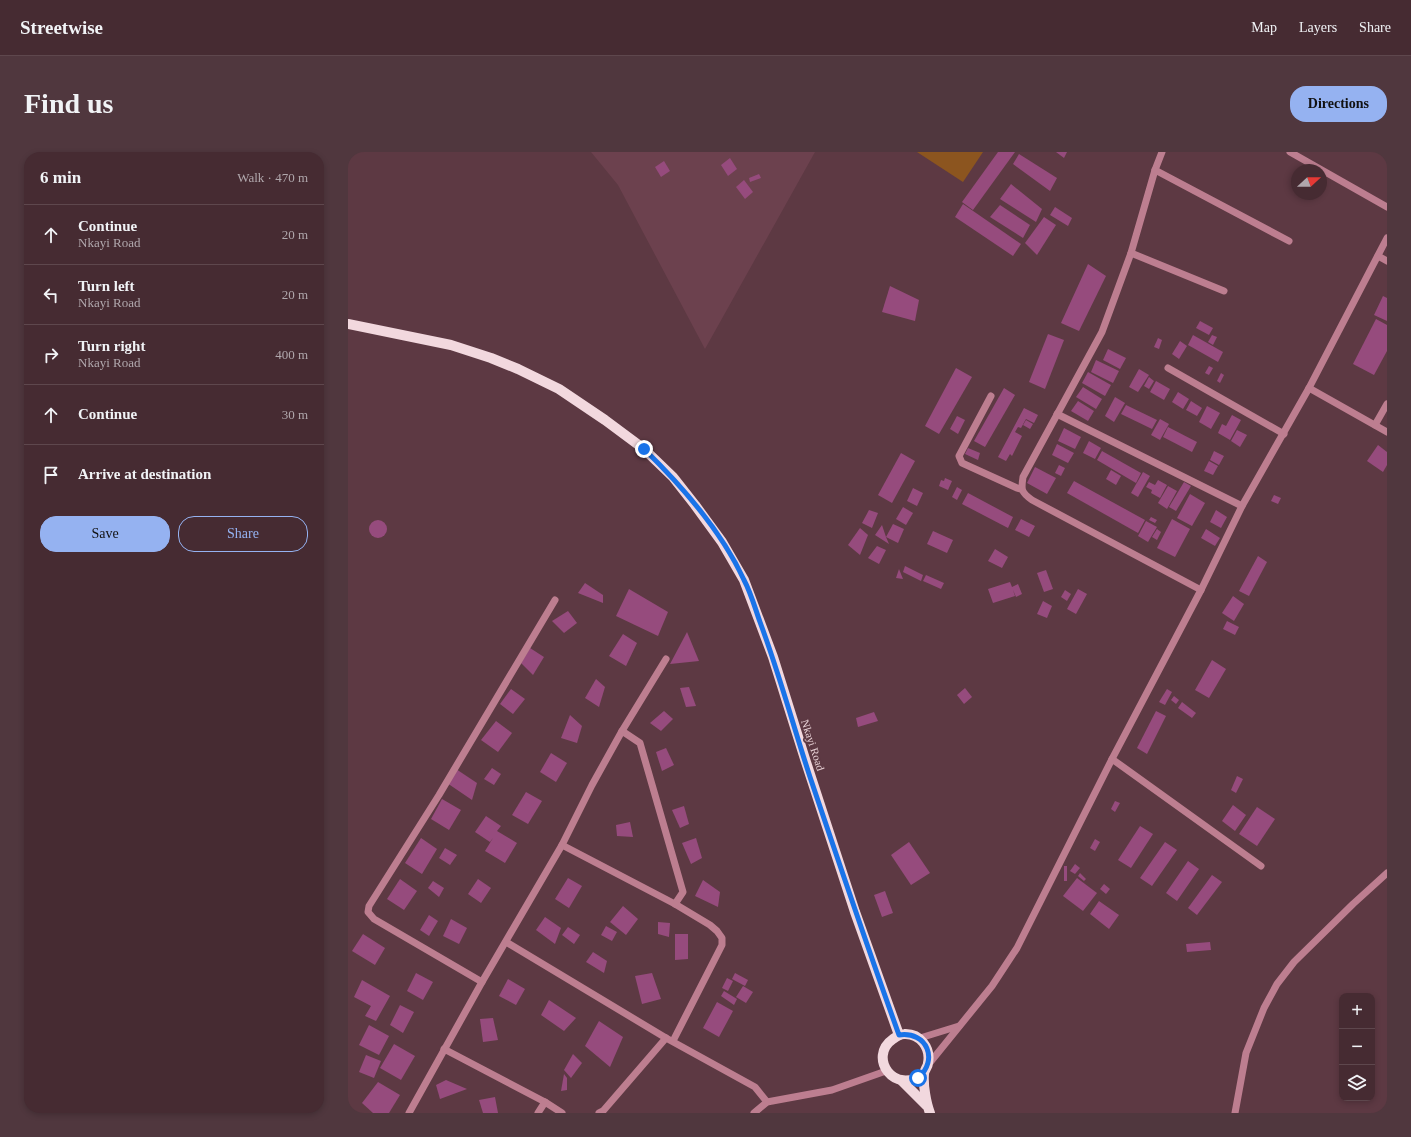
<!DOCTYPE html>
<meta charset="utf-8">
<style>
body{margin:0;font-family:"Times New Roman",serif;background:#50373e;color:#f1f3f6}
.controls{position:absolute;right:12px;bottom:12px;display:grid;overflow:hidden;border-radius:8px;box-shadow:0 2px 6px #0003}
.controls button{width:36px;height:36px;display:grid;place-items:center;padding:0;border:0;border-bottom:1px solid #5e474d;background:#462b32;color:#f1f3f6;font:20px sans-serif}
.compass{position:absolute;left:943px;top:12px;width:36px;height:36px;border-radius:50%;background:#462b32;box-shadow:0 2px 6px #0003;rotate:69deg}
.stop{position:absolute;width:12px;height:12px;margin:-9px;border:3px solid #1a73e8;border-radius:50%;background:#fff}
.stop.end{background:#1a73e8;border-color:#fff;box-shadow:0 1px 4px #0008}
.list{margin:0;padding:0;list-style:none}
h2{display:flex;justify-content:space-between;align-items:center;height:52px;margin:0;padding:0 16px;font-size:17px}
h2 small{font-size:13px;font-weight:400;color:#b0a7ac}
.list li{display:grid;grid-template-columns:26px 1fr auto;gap:12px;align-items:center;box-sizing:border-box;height:60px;padding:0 16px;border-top:1px solid #5e474d}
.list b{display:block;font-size:15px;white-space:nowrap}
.list p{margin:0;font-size:13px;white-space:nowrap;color:#b0a7ac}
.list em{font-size:13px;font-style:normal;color:#b0a7ac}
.actions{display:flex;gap:8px;padding:12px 16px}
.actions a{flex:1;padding:9px 0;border:1px solid #95b2f1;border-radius:16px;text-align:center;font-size:14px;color:#95b2f1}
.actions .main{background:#95b2f1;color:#111}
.icon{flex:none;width:22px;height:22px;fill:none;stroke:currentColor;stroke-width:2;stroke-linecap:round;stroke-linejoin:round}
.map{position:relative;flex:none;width:1039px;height:961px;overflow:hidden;border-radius:16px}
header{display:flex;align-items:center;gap:24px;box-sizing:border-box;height:56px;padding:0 20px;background:#462b32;border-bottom:1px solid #5e474d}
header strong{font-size:19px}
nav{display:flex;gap:22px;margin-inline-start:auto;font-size:14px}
.intro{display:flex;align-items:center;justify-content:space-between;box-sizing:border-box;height:96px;padding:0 24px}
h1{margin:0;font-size:28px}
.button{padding:10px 18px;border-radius:16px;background:#95b2f1;color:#111;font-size:14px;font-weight:700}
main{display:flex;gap:24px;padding:0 24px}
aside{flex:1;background:#462b32;border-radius:16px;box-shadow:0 2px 6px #0003}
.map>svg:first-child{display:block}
.built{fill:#6c414e}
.green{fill:#8c551f}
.building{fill:#964b7d}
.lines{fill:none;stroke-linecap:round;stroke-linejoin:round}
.minor{stroke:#bd7e90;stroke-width:7}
.major{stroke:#f2d8de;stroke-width:10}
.route{stroke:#1a73e8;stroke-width:5}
.labels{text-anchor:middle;stroke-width:3.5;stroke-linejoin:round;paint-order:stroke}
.street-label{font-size:11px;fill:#e6cfd4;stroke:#5d3943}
</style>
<header>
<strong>Streetwise</strong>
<nav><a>Map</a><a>Layers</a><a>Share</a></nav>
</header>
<div class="intro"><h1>Find us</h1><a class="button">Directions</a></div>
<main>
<aside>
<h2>6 min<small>Walk · 470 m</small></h2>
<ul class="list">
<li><svg class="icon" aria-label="ahead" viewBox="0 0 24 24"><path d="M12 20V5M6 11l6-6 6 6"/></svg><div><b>Continue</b><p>Nkayi Road</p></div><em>20 m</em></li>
<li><svg class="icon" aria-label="left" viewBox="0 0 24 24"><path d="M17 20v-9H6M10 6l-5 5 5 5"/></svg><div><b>Turn left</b><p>Nkayi Road</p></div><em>20 m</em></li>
<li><svg class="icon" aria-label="right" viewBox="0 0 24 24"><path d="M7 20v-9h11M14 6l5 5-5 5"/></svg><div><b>Turn right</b><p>Nkayi Road</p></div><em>400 m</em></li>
<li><svg class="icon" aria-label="ahead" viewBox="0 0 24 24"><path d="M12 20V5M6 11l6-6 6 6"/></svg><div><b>Continue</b></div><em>30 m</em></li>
<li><svg class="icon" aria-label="arrive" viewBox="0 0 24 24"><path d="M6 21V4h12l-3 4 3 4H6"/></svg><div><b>Arrive at destination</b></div></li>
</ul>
<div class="actions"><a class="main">Save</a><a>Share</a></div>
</aside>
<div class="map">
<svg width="1039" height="961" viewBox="0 0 1039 961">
<rect width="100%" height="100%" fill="#5d3943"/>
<path class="built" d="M243,0H467L357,197L270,33Z"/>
<path class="green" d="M569,0H635L615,30Z"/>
<g class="building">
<path d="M650,0H667L625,58L614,50Z"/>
<path d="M708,0H719L716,6Z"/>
<path d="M671,2L709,26L702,39L665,12Z"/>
<path d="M382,6L389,17L380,24L373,13Z"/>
<path d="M316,9L322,19L313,25L307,15Z"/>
<path d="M411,22L413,26L402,30L401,26Z"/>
<path d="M396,28L405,40L397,47L388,35Z"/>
<path d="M663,32L694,57L688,70L652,47Z"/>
<path d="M615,52L673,92L665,104L607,65Z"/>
<path d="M652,53L682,73L675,86L642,65Z"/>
<path d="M707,55L724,66L720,74L702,63Z"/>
<path d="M696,65L708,73L689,103L677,91Z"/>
<path d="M740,112L758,124L731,179L713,171Z"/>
<path d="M542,134L571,148L567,169L534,160Z"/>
<path d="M1035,144L1039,146V169L1026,163Z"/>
<path d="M1028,167L1039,173V199L1026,223L1005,212Z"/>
<path d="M852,169L865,176L861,183L848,176Z"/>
<path d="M700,182L716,188L697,237L681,230Z"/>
<path d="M845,183L875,200L870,210L840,193Z"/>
<path d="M864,183L869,185L865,193L860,190Z"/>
<path d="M810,186L814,188L811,197L806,195Z"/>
<path d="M832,189L839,194L831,207L824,202Z"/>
<path d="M760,197L778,206L772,217L755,208Z"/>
<path d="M748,208L771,219L765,231L743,220Z"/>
<path d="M861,214L865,216L861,223L857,221Z"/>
<path d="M608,216L624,225L591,282L577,274Z"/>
<path d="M791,217L801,223L790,240L781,235Z"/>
<path d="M740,220L763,233L757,244L734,231Z"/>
<path d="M873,221L876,223L872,231L869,229Z"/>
<path d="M801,225L806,229L801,237L796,234Z"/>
<path d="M808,229L822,237L816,248L802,240Z"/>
<path d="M735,235L754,247L748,257L728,245Z"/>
<path d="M656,236L667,243L637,295L626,289Z"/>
<path d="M830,240L841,247L835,257L824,250Z"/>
<path d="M767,245L777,251L766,270L757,264Z"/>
<path d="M730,249L746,259L740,269L723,259Z"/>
<path d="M843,249L854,256L849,264L838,258Z"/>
<path d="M778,253L809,268L804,277L773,262Z"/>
<path d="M859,254L872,261L863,277L851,270Z"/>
<path d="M676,256L690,263L686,271L678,267L673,276L670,275L667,280L674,284L664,304L662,302L658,309L650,305Z"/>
<path d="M884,263L893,268L882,288L870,281L874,272L878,274Z"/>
<path d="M609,264L617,268L610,282L602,277Z"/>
<path d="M812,267L821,272L812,288L803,283Z"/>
<path d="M678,268L685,272L682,277L675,273Z"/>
<path d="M820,275L849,290L844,300L815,285Z"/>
<path d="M716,276L733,285L727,297L710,289Z"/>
<path d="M889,278L899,283L892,295L883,289Z"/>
<path d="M741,289L753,296L747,307L735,301Z"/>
<path d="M709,292L726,301L720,311L704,303Z"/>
<path d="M1030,293L1039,300V313L1035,320L1019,309Z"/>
<path d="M620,296L632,301L630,308L617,302Z"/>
<path d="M754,299L793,321L788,331L749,308Z"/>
<path d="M866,299L876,304L871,313L862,308Z"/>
<path d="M553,301L567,309L544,351L530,343Z"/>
<path d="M861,309L870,314L865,323L856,319Z"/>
<path d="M711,313L717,316L713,324L707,321Z"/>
<path d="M687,315L708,326L699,342L679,331Z"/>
<path d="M763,318L773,324L768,333L758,327Z"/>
<path d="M795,320L802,324L790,345L783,341Z"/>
<path d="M597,326L604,329L600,338L591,334L593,328L596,329Z"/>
<path d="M810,328L819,333L812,346L803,341L804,338L798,335L801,330L807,333Z"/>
<path d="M726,329L797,368L790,381L719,341Z"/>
<path d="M836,330L843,334L828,359L821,355Z"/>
<path d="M820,334L829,339L819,357L810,351Z"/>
<path d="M609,335L614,338L609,348L604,345Z"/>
<path d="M565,336L575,341L569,354L559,349Z"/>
<path d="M620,341L665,365L660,376L614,352Z"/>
<path d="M842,342L857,351L844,374L829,366Z"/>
<path d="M926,343L933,346L930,352L923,349Z"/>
<path d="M555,355L565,361L558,373L548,367Z"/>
<path d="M521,358L530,361L524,376L514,371Z"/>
<path d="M868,358L879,365L873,376L862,370Z"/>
<path d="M803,365L809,368L807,371L801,368Z"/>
<path d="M673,367L687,374L681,385L667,378Z"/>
<path d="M824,367L842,377L827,405L809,396Z"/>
<circle cx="30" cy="377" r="9"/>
<path d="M798,369L809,375L800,390L790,384Z"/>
<path d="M545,372L556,377L550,391L538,385Z"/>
<path d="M534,373L538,385L541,392L527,383Z"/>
<path d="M512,376L520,383L512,403L500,393Z"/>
<path d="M809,377L813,380L809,388L804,385Z"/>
<path d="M858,377L872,386L867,394L853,386Z"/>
<path d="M585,379L605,388L599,401L579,392Z"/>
<path d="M529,394L538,398L531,412L520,406Z"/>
<path d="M647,397L660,405L654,416L640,409Z"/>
<path d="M910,404L919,410L901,444L891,439Z"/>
<path d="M557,414L575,423L573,429L555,420Z"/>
<path d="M551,417L555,427L548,426Z"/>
<path d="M698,418L705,437L696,440L689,421Z"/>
<path d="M578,423L596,431L593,437L575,429Z"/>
<path d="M662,430L664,435L670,432L674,442L668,445L665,438L667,444L645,451L640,437Z"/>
<path d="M237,431L255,443V451L230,441Z"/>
<path d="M281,437L320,460L310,484L268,464Z"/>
<path d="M730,437L739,442L728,462L719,457Z"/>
<path d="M717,438L723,442L719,449L713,445Z"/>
<path d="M885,444L896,452L886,469L874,461Z"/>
<path d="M695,449L704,454L699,466L689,462Z"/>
<path d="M220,459L229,471L216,481L204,469Z"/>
<path d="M879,469L891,475L887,483L875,477Z"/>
<path d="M339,480L351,509L322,512Z"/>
<path d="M275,482L289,491L278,514L261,504Z"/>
<path d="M182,496L196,505L185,523L173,511Z"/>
<path d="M864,508L878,517L861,546L847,538Z"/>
<path d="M248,527L257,535L251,555L237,546Z"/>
<path d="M341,535L348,554L338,555L332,536Z"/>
<path d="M617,536L624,545L616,552L609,543Z"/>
<path d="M163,537L177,547L165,562L152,552Z"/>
<path d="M819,537L824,540L817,553L811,550Z"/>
<path d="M826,544L831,548L828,552L823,548Z"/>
<path d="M834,550L848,561L844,566L830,556Z"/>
<path d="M316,559L325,567L313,579L302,571Z"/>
<path d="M808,559L818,564L799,602L789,596Z"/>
<path d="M526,560L530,569L510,575L508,566Z"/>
<path d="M222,563L234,574L229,591L213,586Z"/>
<path d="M148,569L164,581L150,600L133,588Z"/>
<path d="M318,596L326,613L314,619L308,600Z"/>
<path d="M203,601L219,611L208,630L192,620Z"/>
<path d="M144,616L153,622L146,633L136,627Z"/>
<path d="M108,617L129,631L124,648L99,631Z"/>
<path d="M889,624L895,627L888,641L883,638Z"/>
<path d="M178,640L194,649L180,672L164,663Z"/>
<path d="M94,647L113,658L101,678L83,667Z"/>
<path d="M767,649L772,651L767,660L763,657Z"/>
<path d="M885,653L898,663L887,679L874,669Z"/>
<path d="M336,654L341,672L332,676L324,658Z"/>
<path d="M909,655L927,667L909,694L891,682Z"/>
<path d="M138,664L153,674L149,679L169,691L157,711L137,699L145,686L142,690L127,680Z"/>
<path d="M282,670L285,685L269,684L268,673Z"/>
<path d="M792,674L805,682L783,716L770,708Z"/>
<path d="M73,686L89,697L74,722L57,711Z"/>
<path d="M348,686L354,706L343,712L334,691Z"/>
<path d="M747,687L752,690L747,699L742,696Z"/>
<path d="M561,690L582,721L563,733L543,703Z"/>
<path d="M817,690L829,698L804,734L792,726Z"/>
<path d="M97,696L109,703L102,713L91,706Z"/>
<path d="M840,709L851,717L829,749L818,741Z"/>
<path d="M727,712L732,716L727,722L722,719Z"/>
<rect x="716" y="714" width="3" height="15"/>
<path d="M732,721L738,727L736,729L730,724Z"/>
<path d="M864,723L874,730L849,763L840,756Z"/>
<path d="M220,726L234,734L221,756L207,747Z"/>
<path d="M729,726L749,741L735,759L715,744Z"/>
<path d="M52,727L69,739L56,758L39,747Z"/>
<path d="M130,727L143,736L133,751L120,742Z"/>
<path d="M355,728L372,740L370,755L347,744Z"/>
<path d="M85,729L96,736L91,745L80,736Z"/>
<path d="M756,732L762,737L758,742L752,737Z"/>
<path d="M537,739L545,761L534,765L526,743Z"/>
<path d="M751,749L771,763L761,777L742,762Z"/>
<path d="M275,754L290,767L278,783L262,770Z"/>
<path d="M81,763L90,769L81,784L72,778Z"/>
<path d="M197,765L213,776L207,792L188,778Z"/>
<path d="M103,767L119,776L111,792L95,784Z"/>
<path d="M310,770L322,771L321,785L310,782Z"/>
<path d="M258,774L269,780L264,789L253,783Z"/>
<path d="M220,775L232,783L226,792L214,783Z"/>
<path d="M15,782L37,796L27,813L4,799Z"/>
<path d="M327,782H340V807L327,808Z"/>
<path d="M862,790L863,798L839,800L838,792Z"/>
<path d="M245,800L259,809L256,821L238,810Z"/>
<path d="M68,821L85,830L75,848L59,839Z"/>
<path d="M304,821L313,847L294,852L287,824Z"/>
<path d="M387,821L400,828L397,834L384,827Z"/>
<path d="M379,826L385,829L380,839L374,836Z"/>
<path d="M160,827L177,837L168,853L151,844Z"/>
<path d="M14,828L42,844L28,869L17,864L23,854L6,845Z"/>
<path d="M395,834L405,840L398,851L388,845Z"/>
<path d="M376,839L389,847L386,853L373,844Z"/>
<path d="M201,848L228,866L216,879L193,863Z"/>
<path d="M369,850L385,859L371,885L355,876Z"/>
<path d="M52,853L66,860L55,881L42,873Z"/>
<path d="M145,866L150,888L135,890L132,867Z"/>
<path d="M251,869L275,885L262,915L237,894Z"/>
<path d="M21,873L41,884L31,903L11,893Z"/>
<path d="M46,892L67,904L53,928L32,916Z"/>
<path d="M225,902L234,911L223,926L216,918Z"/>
<path d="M18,903L33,909L26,926L11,920Z"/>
<path d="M216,922L219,926V938L213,939Z"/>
<path d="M98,928L119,937L92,947L88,933Z"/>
<path d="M30,930L52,943L41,961H25L14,951Z"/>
<path d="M147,945L150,961H135L131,948Z"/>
</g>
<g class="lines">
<g class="minor">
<path d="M814,0L807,18L783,101L754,180L675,325C673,338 673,340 684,348L853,438"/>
<path d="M942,0L1039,55"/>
<path d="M807,18L941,89"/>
<path d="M783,101L876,139"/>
<path d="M1030,104L1039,109"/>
<path d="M820,216L936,282"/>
<path d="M961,236L1039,280"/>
<path d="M643,244L611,304L614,311L669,336L673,337"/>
<path d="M709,262L894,354"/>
<path d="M1027,273L1039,252"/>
<path d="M274,579L292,591L335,740L327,752"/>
<path d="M764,607L913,714"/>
<path d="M214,693L327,752L362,773L369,779L374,786V793L325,889"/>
<path d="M158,790L318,886L407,935L419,950"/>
<path d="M134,830L26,767L20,760L21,754L91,643L207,448"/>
<path d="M572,886L611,874"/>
<path d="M96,897L197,950L214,961"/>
<path d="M580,913L644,834L669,796L764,607L853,438L894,354L961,236L1039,86"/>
<path d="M61,961L134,830L214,693L244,633L274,579L318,507"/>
<path d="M190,961L197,950"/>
<path d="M251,961L255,959L318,886"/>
<path d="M406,961L419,950L484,938L538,919"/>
<path d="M887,961L898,901L916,856L929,832L946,810L1005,752L1039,721"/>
</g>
<g class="major">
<path d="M0,172L103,193L143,206L170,217L211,237L257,268L296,297L325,325L347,353L374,390L396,428L425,505L457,607L507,760L551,883"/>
<path d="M576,921C547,945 519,905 545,887C549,884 552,882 556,882C572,881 583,896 580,911C580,915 576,918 576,922C575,933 578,951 582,961"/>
<path d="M554,929L578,953"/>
</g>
</g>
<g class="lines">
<path class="route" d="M296,297C333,333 374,380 396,428C403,441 407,456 412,470C431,521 445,573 462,625C491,711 520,797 551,883C579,879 591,908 570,926"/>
</g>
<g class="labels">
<g class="street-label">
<text transform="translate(465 593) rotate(72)" y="4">Nkayi Road</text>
</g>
</g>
</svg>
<div class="controls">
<button>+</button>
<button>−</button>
<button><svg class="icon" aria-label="layers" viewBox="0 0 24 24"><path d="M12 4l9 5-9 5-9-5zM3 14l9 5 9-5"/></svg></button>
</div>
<svg class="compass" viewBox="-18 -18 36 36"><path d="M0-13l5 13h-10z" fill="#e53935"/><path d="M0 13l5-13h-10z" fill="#b0a7ac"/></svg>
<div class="stop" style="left:570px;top:926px"></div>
<div class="stop end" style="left:296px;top:297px"></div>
</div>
</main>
